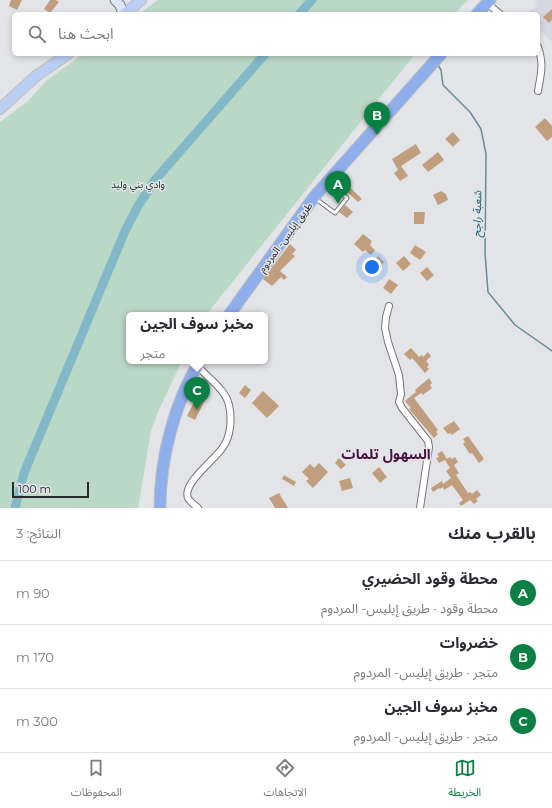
<!DOCTYPE html>
<html lang="ar">
<meta charset="utf-8">
<style>
body{margin:0;font-family:Montserrat,"Noto Sans Arabic",sans-serif;background:#f2f2f3;color:#2b2b33;direction:rtl}
.scale{position:absolute;left:12px;bottom:10px;width:77px;box-sizing:border-box;padding-left:4px;border:2px solid #282829;border-top:0;font-size:11px;line-height:14px;white-space:nowrap;color:#282829;-webkit-text-stroke:3px #e3e4e7;paint-order:stroke}
.you{position:absolute;left:372px;top:267px;width:14px;height:14px;margin:-10px;border:3px solid #fff;border-radius:50%;background:#1a73e8;box-shadow:0 0 0 6px #1a73e833}
.badge{display:grid;place-items:center;width:26px;height:26px;border-radius:50%;background:#0b8043;color:#fff;font-size:13px;font-weight:700}
.pin{position:absolute;translate:-50% -33px;filter:drop-shadow(0 1px 2px #0008)}
.pin::after{content:'';position:absolute;top:21px;width:14px;height:12px;background:inherit;clip-path:polygon(0 0,100% 0,50% 100%)}
.popup{position:absolute;left:126px;top:312px;width:142px;height:52px;box-sizing:border-box;display:grid;place-content:center;border-radius:6px;background:#fff;filter:drop-shadow(0 1px 3px #0005);font-size:13px;white-space:nowrap;color:#7c7c81}
.popup b{font-size:15px;color:#2b2b33}
.popup::after{content:'';position:absolute;left:50%;top:100%;margin-left:-8px;border:8px solid transparent;border-top-color:#fff}
.list{margin:0;padding:0;list-style:none}
h2{display:flex;justify-content:space-between;align-items:center;height:52px;margin:0;padding:0 16px;font-size:17px}
h2 small{font-size:13px;font-weight:400;color:#7c7c81}
.list li{display:grid;grid-template-columns:26px 1fr auto;gap:12px;align-items:center;box-sizing:border-box;height:64px;padding:0 16px;border-top:1px solid #e1e1e2}
.list b{display:block;font-size:15px;white-space:nowrap}
.list p{margin:0;font-size:13px;white-space:nowrap;color:#7c7c81}
.list em{font-size:13px;font-style:normal;color:#7c7c81}
.icon{flex:none;width:22px;height:22px;fill:none;stroke:currentColor;stroke-width:2;stroke-linecap:round;stroke-linejoin:round}
.map{position:relative;flex:none;width:552px;height:508px;overflow:hidden;direction:ltr}
.search{position:absolute;background:#fff;box-shadow:0 2px 6px #0003;left:12px;right:12px;top:12px;height:44px;display:flex;align-items:center;gap:10px;box-sizing:border-box;padding:0 14px;border-radius:6px;color:#7c7c81;font-size:15px}
.sheet{height:244px;background:#fff}
nav{display:flex;justify-content:space-around;align-items:center;box-sizing:border-box;height:56px;border-top:1px solid #e1e1e2;background:#fff;font-size:11px;color:#7c7c81}
nav a{display:grid;justify-items:center;gap:2px}
nav .on{color:#0b8043}
.map>svg:first-child{display:block}
.built{fill:#d6d7e1}
.green{fill:#bad8c6}
.lines{fill:none;stroke-linecap:round;stroke-linejoin:round}
.stream{stroke:#678d98;stroke-width:1.5}
.river{stroke:#82b8c8;stroke-width:9}
.building{fill:#c19e7d}
.lane-casing{stroke:#767679;stroke-width:5}
.street-casing{stroke:#767679;stroke-width:8}
.secondary-casing{stroke:#767679;stroke-width:11}
.primary-casing{stroke:#bebebf;stroke-width:12}
.highway-casing{stroke:#bebebf;stroke-width:13}
.lane{stroke:#fff;stroke-width:3}
.street{stroke:#fff;stroke-width:6}
.secondary{stroke:#dde7f9;stroke-width:9}
.primary{stroke:#bbcef4;stroke-width:10}
.highway{stroke:#8eaeec;stroke-width:11}
.labels{text-anchor:middle;stroke-width:3;stroke-linejoin:round;paint-order:stroke}
.park-label{font-size:10px;fill:#103522;stroke:#e3e4e7}
.street-label{font-size:10px;fill:#282829;stroke:#e3e4e7}
.water-label{font-size:11px;font-style:italic;fill:#165d6f;stroke:#e3e4e7}
.district-label{font-size:14px;font-weight:bold;fill:#45113f;stroke:#e3e4e7}
</style>
<div class="map">
<svg width="552" height="508" viewBox="0 0 552 508">
<rect width="100%" height="100%" fill="#e3e4e7"/>
<path class="built" d="M538,0H552V42L538,28V14H526L537,6L535,3Z"/>
<g class="green">
<path d="M158,0H468L454,14H139Z"/>
<path d="M83,54H415L206,315H129V361H182L158,412L151,431L138,508H0V122L28,101L46,81Z"/>
</g>
<g class="lines">
<path class="stream" d="M438,65L441,70L443,85L470,112L481,129L486,154L485,253L488,292L515,325L552,351"/>
<g class="river">
<path d="M299,14L312,0"/>
<path d="M15,508L24,473L125,231L138,206L155,180L265,54"/>
</g>
</g>
<g class="building">
<path d="M11,0H22L17,10L9,6Z"/>
<path d="M50,0H56L59,2L50,13L44,9Z"/>
<path d="M552,9V20L549,23L543,17Z"/>
<path d="M545,118L552,126V137L547,141L535,127Z"/>
<path d="M453,132L460,140L453,147L445,139Z"/>
<path d="M416,144L421,153L401,166L408,176L400,181L394,173L398,170L392,159Z"/>
<path d="M438,152L444,160L428,172L422,165Z"/>
<path d="M340,178L362,199L358,202L336,182Z"/>
<path d="M441,191L446,194L448,200L438,205L433,195Z"/>
<path d="M345,205L353,212L347,218L339,212Z"/>
<path d="M414,212H425L424,224H414Z"/>
<path d="M363,234L372,241L370,245L375,250L371,255L365,250L363,252L354,244Z"/>
<path d="M290,244L296,250L292,254L295,256L280,271L287,277L284,280L281,277L272,286L263,279Z"/>
<path d="M415,245L426,252L420,260L410,253Z"/>
<path d="M378,256L384,262L378,270L371,265Z"/>
<path d="M404,256L411,264L403,271L396,263Z"/>
<path d="M427,267L434,275L427,281L420,273Z"/>
<path d="M389,279L398,285L391,294L383,288Z"/>
<path d="M411,348L419,357L422,355L423,357L428,352L431,356L426,361L429,365L427,367L429,369L425,373L412,358L410,360L404,354Z"/>
<path d="M429,378L432,383L430,385L432,388L423,395L421,393L414,398L438,430L436,432L438,434L434,438L409,409L411,408L405,401L416,392L415,390Z"/>
<path d="M245,385L251,390L245,398L239,393Z"/>
<path d="M263,391L279,406L267,418L252,403Z"/>
<path d="M198,394L206,398L195,420L187,416Z"/>
<path d="M454,421L460,429L452,435L450,433L448,434L443,428Z"/>
<path d="M468,436L484,459L479,463L472,453L470,454L463,444L465,442L463,439Z"/>
<path d="M442,451L447,459L439,463L436,458L439,457L437,454Z"/>
<path d="M450,457L452,459L455,457L458,462L454,465L459,473L456,475L468,493L470,492L472,494L477,490L481,495L476,499L478,501L474,504L470,500L461,506L459,503L463,500L452,485L444,490L443,487L440,489L439,488L433,492L431,488L442,481L443,484L451,478L446,471L450,468L445,460Z"/>
<path d="M339,458L346,465L341,469L335,463Z"/>
<path d="M319,463L328,472L313,488L306,481L309,479L302,472L310,464L314,468Z"/>
<path d="M379,467L387,477L380,483L372,473Z"/>
<path d="M284,475L296,482L294,486L282,479Z"/>
<path d="M350,478L353,488L342,491L339,481Z"/>
<path d="M279,493L288,508H275L269,498Z"/>
</g>
<g class="lines">
<defs>
<path id="lane" d="M316,199L335,213L347,198L330,182"/>
<g id="street">
<path d="M487,3L500,14"/>
<path d="M538,91C541,73 544,65 538,47"/>
<path d="M389,306L386,317L385,328L388,342L399,375L401,394L399,402L402,408L428,441L429,447L420,508"/>
<path d="M197,365C207,378 225,388 229,405C232,418 231,436 223,447C216,459 182,483 188,498C190,502 195,505 198,508"/>
</g>
<path id="secondary" d="M115,0L120,5L123,14"/>
<g id="primary">
<path d="M125,14L141,0"/>
<path d="M0,109L36,76L68,54"/>
</g>
<g id="highway">
<path d="M477,14L490,0"/>
<path d="M229,315L314,197L441,54"/>
<path d="M160,508C160,459 174,403 200,361"/>
</g>
</defs>
<use href="#lane" class="lane-casing"/>
<use href="#street" class="street-casing"/>
<use href="#secondary" class="secondary-casing"/>
<use href="#primary" class="primary-casing"/>
<use href="#highway" class="highway-casing"/>
<use href="#lane" class="lane"/>
<use href="#street" class="street"/>
<use href="#secondary" class="secondary"/>
<use href="#primary" class="primary"/>
<use href="#highway" class="highway"/>
</g>
<g class="labels">
<g class="park-label">
<text x="138" y="188">وادي بني وليد</text>
</g>
<g class="street-label">
<text transform="translate(285 237) rotate(-54)" y="4">طريق إيليس- المردوم</text>
</g>
<g class="water-label">
<text transform="translate(477 214) rotate(-89)" y="4">شعبة راجح</text>
</g>
<g class="district-label">
<text x="386" y="459">السهول تلمات</text>
</g>
</g>
</svg>
<div class="scale">100 m</div>
<div class="you"></div>
<div class="pin badge" style="left:338px;top:204px">A</div>
<div class="pin badge" style="left:377px;top:135px">B</div>
<div class="pin badge" style="left:197px;top:410px">C</div>
<div class="popup"><b>مخبز سوف الجين</b>متجر</div>
<div class="search"><svg class="icon" aria-label="search" viewBox="0 0 24 24"><circle cx="10" cy="10" r="6"/><path d="M15 15l6 6"/></svg>ابحث هنا</div>
</div>
<section class="sheet">
<h2>بالقرب منك<small>النتائج: 3</small></h2>
<ul class="list">
<li><span class="badge">A</span><div><b>محطة وقود الحضيري</b><p>محطة وقود · طريق إيليس- المردوم</p></div><em>90 m</em></li>
<li><span class="badge">B</span><div><b>خضروات</b><p>متجر · طريق إيليس- المردوم</p></div><em>170 m</em></li>
<li><span class="badge">C</span><div><b>مخبز سوف الجين</b><p>متجر · طريق إيليس- المردوم</p></div><em>300 m</em></li>
</ul>
</section>
<nav>
<a class="on"><svg class="icon" aria-label="map" viewBox="0 0 24 24"><path d="M3 6l6-2 6 2 6-2v14l-6 2-6-2-6 2zM9 4v14M15 6v14"/></svg>الخريطة</a>
<a><svg class="icon" aria-label="directions" viewBox="0 0 24 24"><path d="M12 3l9 9-9 9-9-9zM9 14v-3h6M13 9l2 2-2 2"/></svg>الاتجاهات</a>
<a><svg class="icon" aria-label="saved" viewBox="0 0 24 24"><path d="M7 4h10v16l-5-4-5 4z"/></svg>المحفوظات</a>
</nav>
